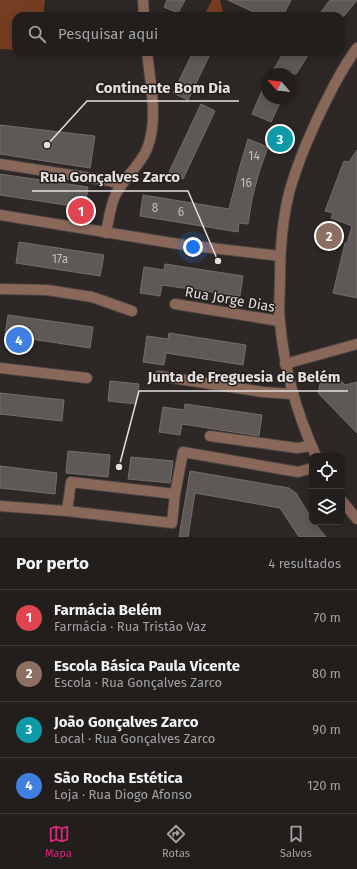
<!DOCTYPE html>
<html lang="pt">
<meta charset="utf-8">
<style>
body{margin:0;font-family:"Fira Sans",sans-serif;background:#2a2725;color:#f1f3f6}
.controls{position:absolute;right:12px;bottom:12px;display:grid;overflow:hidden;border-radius:8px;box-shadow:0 2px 10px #0003}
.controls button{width:36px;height:36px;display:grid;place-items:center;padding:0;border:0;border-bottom:1px solid #3f3c3b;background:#221e1c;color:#f1f3f6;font:20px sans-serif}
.compass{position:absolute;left:261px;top:68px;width:36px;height:36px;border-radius:50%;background:#221e1c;box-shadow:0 2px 10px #0003;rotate:297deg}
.you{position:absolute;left:193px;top:247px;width:14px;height:14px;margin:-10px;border:3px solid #fff;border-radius:50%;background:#1a73e8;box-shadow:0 0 0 6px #1a73e833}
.badge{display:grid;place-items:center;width:26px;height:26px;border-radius:50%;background:#db2777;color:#fff;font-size:13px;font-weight:700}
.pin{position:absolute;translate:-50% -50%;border:2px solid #fff;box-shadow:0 1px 4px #0006}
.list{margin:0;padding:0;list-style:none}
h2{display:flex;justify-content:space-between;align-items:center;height:52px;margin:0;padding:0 16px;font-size:17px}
h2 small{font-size:13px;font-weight:400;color:#a2a2a3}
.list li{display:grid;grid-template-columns:26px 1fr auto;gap:12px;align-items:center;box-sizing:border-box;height:56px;padding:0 16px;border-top:1px solid #3f3c3b}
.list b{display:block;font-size:15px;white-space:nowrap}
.list p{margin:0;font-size:13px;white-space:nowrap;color:#a2a2a3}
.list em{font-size:13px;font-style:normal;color:#a2a2a3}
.icon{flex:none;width:22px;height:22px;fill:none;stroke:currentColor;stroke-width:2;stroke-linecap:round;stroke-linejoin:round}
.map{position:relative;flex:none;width:357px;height:537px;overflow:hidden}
.search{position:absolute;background:#221e1c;box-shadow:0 2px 10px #0003;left:12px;right:12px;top:12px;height:44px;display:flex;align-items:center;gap:10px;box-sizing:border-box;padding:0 14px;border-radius:12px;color:#a2a2a3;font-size:15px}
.sheet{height:276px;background:#221e1c}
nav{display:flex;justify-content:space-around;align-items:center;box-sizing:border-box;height:56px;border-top:1px solid #3f3c3b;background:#221e1c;font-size:11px;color:#a2a2a3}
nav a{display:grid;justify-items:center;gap:2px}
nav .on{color:#db2777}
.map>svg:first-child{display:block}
.green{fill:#773d23}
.building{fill:#5e5856;stroke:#736d6b}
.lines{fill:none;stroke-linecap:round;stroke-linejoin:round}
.minor-casing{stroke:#4a4543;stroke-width:12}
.minor{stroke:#896759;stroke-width:10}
.labels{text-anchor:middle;stroke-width:3;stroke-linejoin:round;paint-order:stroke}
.number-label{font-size:12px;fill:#c2bdbc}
.street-label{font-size:14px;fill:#e3dfde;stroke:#231e1c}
.leader{fill:none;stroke:#e3dfde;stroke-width:1.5}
.callout-dot{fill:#e3dfde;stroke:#231e1c;stroke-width:1.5}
.callout-label{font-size:15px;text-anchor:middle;font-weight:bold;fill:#e3dfde;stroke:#231e1c;stroke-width:3;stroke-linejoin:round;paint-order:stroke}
</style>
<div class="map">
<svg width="357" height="537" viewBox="0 0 357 537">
<rect width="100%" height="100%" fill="#2d2826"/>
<g class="green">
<path d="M0,0H45L43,16H16V50L0,49Z"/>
<path d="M212,0H220L224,16H204Z"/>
</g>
<g class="building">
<path d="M167,0H185L178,13L164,7Z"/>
<path d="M228,0H291L283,16H262Z"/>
<path d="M330,0H357L344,16H318Z"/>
<path d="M193,52H211L188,100L173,93Z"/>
<path d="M284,52H310L296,74H271Z"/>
<path d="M267,79V98H282L271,122L252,114Z"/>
<path d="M201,104L215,111L183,179L169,172Z"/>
<path d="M0,125L95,136L90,168L0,154Z"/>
<path d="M248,139L268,147L259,172L252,199L248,224L239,223L238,232L140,216L143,195L229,209L240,166Z"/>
<path d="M357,150V298L333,293L345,243H347L352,226L331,218L333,213L325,211L344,161L349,162Z"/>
<path d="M0,174L88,187L85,208L0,195Z"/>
<path d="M19,242L104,255L100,276L16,263Z"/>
<path d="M165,264L243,276L240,296L162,285L160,296L140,293L144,267L164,270Z"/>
<path d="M8,315L93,327L90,348L5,335Z"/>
<path d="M169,333L246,345L243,365L166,353L164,365L143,362L147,336L168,339Z"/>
<path d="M336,376L345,385L357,382V433L318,393L321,380Z"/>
<path d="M110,381L139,384L136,404L108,401Z"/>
<path d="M0,393L64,400L62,421L0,414Z"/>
<path d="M185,404L262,415L259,436L182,424L180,435L159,432L163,407L184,410Z"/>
<path d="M68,451L110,455L108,477L66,473Z"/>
<path d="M131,457L173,461L170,483L128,479Z"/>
<path d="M0,466L57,473L55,494L0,488Z"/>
<path d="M190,471L289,488L296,493L312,519V522H314L326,537H299L280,508L195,493L188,537H179Z"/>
</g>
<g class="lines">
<defs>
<g id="minor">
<path d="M143,0L144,16"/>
<path d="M0,164L110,181L121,185"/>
<path d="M0,215L178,244L280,256"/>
<path d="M106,233C109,219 110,204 117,192C126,176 140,165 147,149C159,119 150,83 147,52"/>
<path d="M0,289L47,290L92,297L132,311"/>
<path d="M175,304L279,321"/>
<path d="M285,364L357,344"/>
<path d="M0,368L87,378"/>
<path d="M159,376L263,392L292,394"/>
<path d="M210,436L297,448L311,446"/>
<path d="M316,456C297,414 284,369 280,322C278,308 280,294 280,280C280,251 282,221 289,193C297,164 309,136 322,109C333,87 343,67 357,48"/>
<path d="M71,482L175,494L172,523L67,511Z"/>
<path d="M175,494L183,452L298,472L312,468"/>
<path d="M342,501L357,519"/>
<path d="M0,506L67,511"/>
</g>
</defs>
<use href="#minor" class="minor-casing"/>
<use href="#minor" class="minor"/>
</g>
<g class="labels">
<g class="number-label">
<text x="254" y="160">14</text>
<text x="246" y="187">16</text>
<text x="155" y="212">8</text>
<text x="181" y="216">6</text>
<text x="60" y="263">17a</text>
</g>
<g class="street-label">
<text transform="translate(230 299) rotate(10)" y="5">Rua Jorge Dias</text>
</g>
</g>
<path class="leader" d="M47 145L87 101H239M218 261L188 191H32M119 467L139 391H348"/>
<g class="callout-dot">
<circle cx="47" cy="145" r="4"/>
<circle cx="218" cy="261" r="4"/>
<circle cx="119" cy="467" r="4"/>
</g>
<g class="callout-label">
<text x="163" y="93">Continente Bom Dia</text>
<text x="110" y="182">Rua Gonçalves Zarco</text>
<text x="244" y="382">Junta de Freguesia de Belém</text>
</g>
</svg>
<div class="controls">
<button><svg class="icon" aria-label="locate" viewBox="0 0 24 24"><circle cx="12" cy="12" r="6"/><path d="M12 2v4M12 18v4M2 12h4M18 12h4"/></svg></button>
<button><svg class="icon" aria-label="layers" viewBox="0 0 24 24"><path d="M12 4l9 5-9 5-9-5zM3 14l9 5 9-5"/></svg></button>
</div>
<svg class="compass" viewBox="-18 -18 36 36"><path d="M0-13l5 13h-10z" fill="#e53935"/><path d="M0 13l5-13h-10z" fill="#a2a2a3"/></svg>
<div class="you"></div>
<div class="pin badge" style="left:81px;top:211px;background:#e0444e">1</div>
<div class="pin badge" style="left:329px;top:236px;background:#8d6e63">2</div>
<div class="pin badge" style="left:280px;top:139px;background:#0f9aa8">3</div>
<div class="pin badge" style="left:19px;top:340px;background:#3f7fe0">4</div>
<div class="search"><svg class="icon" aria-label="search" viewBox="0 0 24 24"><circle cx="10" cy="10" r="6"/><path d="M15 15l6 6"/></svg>Pesquisar aqui</div>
</div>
<section class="sheet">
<h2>Por perto<small>4 resultados</small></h2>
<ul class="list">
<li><span class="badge" style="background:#e0444e">1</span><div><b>Farmácia Belém</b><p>Farmácia · Rua Tristão Vaz</p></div><em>70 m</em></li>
<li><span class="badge" style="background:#8d6e63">2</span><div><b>Escola Básica Paula Vicente</b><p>Escola · Rua Gonçalves Zarco</p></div><em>80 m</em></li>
<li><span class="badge" style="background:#0f9aa8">3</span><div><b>João Gonçalves Zarco</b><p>Local · Rua Gonçalves Zarco</p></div><em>90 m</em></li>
<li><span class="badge" style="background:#3f7fe0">4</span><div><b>São Rocha Estética</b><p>Loja · Rua Diogo Afonso</p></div><em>120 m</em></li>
</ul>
</section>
<nav>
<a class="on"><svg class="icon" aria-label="map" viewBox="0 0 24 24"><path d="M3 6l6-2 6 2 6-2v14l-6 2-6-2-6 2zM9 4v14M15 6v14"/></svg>Mapa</a>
<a><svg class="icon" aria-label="directions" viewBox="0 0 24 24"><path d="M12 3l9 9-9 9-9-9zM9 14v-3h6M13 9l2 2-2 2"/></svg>Rotas</a>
<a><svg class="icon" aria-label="saved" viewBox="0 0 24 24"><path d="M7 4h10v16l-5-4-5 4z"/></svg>Salvos</a>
</nav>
